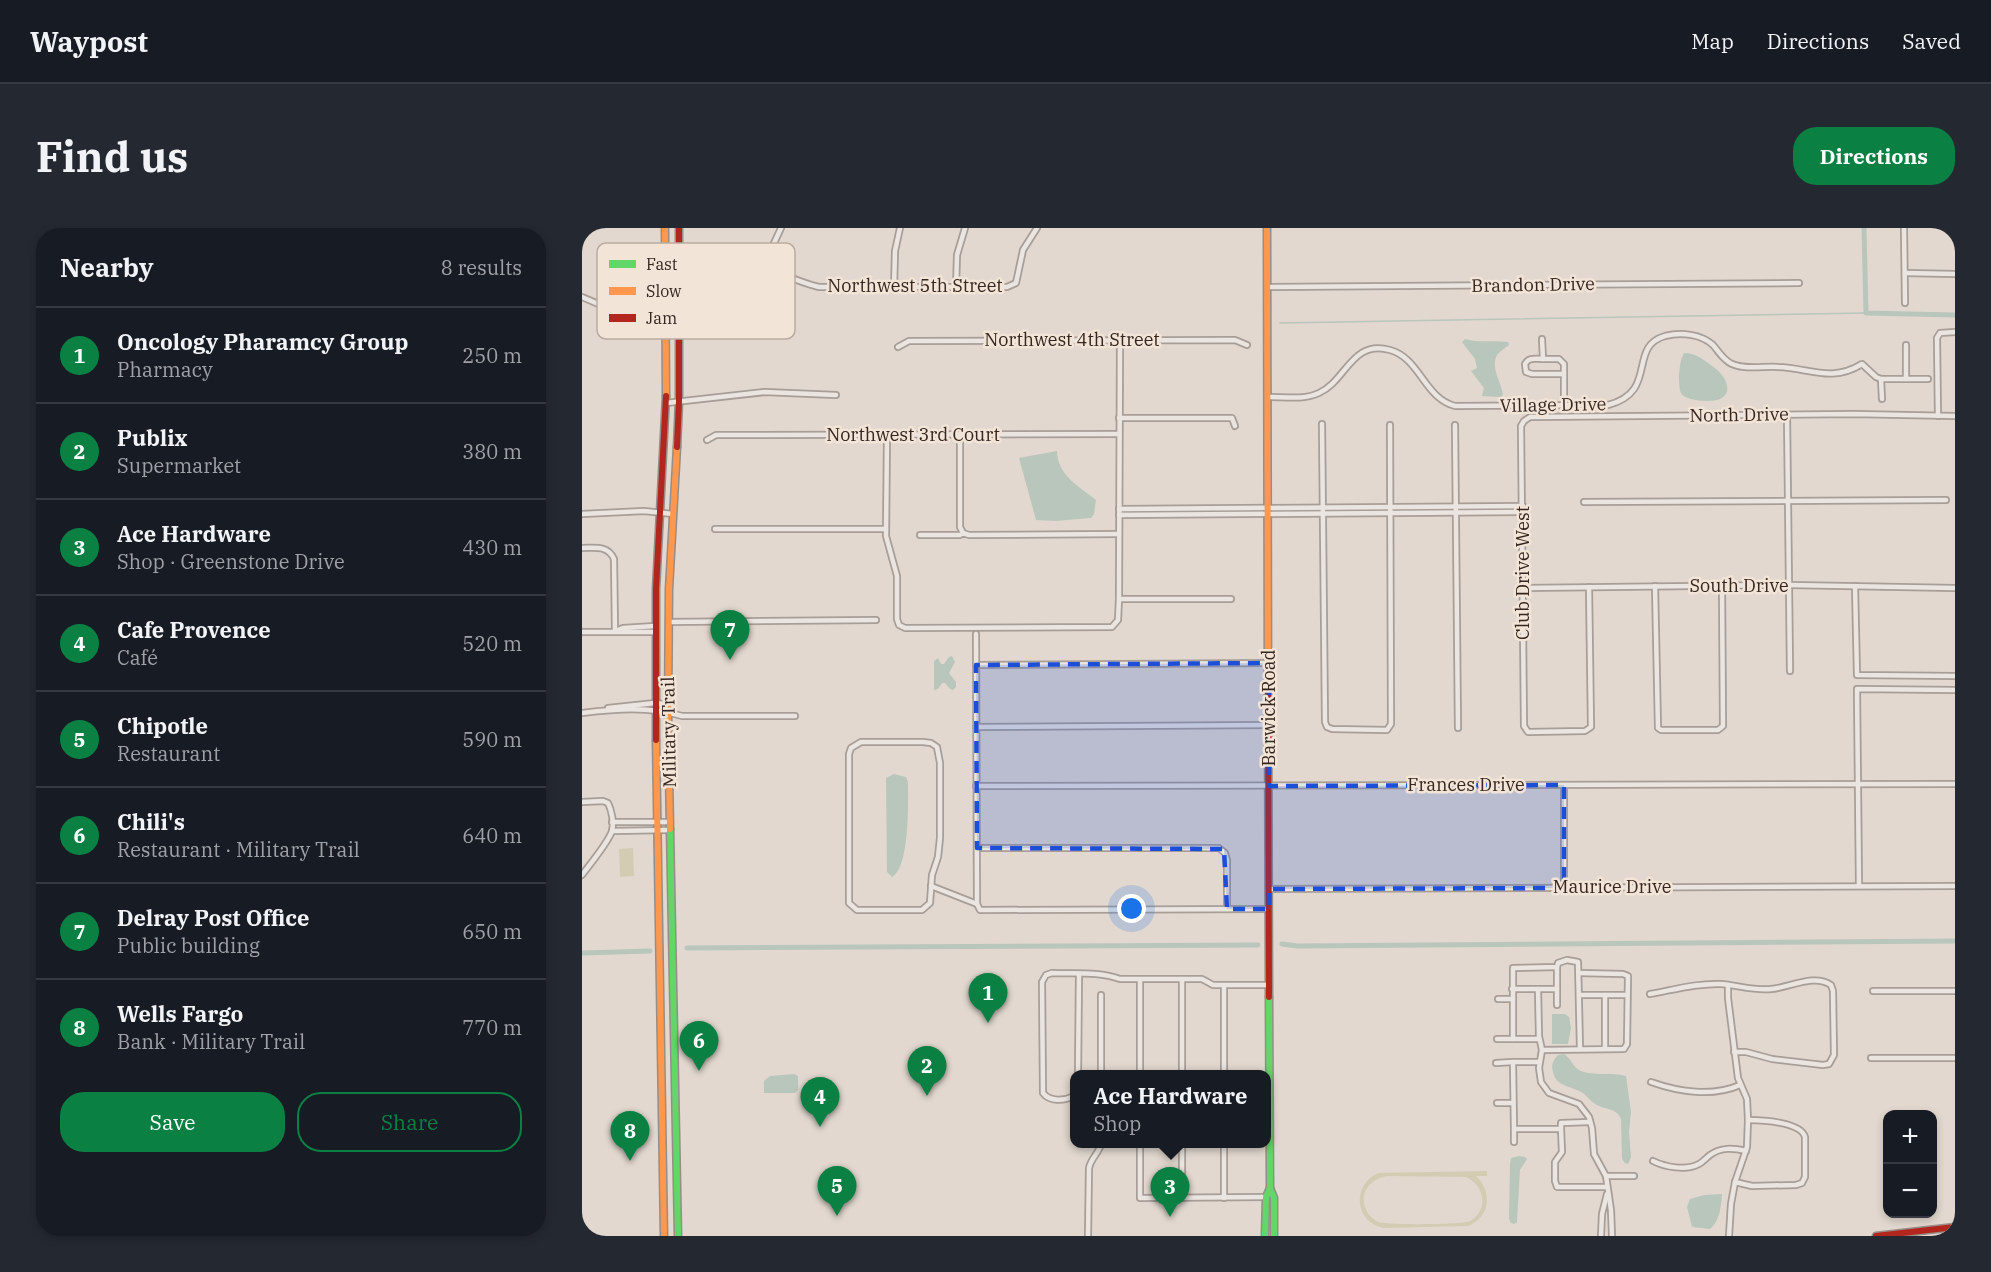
<!DOCTYPE html>
<meta charset="utf-8">
<style>
body{margin:0;font-family:"IBM Plex Serif",serif;background:#242831;color:#f1f3f6}
.controls{position:absolute;right:18px;bottom:18px;display:grid;overflow:hidden;border-radius:12px;box-shadow:0 3px 9px #0003}
.controls button{width:54px;height:54px;display:grid;place-items:center;padding:0;border:0;border-bottom:2px solid #363941;background:#171b24;color:#f1f3f6;font:30px sans-serif}
.you{position:absolute;left:550px;top:681px;width:21px;height:21px;margin:-15px;border:4px solid #fff;border-radius:50%;background:#1a73e8;box-shadow:0 0 0 9px #1a73e833}
.badge{display:grid;place-items:center;width:39px;height:39px;border-radius:50%;background:#0b8043;color:#fff;font-size:20px;font-weight:700}
.pin{position:absolute;translate:-50% -50px;filter:drop-shadow(0 2px 3px #0008)}
.pin::after{content:'';position:absolute;top:32px;width:21px;height:18px;background:inherit;clip-path:polygon(0 0,100% 0,50% 100%)}
.popup{position:absolute;left:488px;top:842px;width:201px;height:78px;box-sizing:border-box;display:grid;place-content:center;border-radius:12px;background:#171b24;filter:drop-shadow(0 2px 4px #0005);font-size:20px;white-space:nowrap;color:#9ea1a6}
.popup b{font-size:22px;color:#f1f3f6}
.popup::after{content:'';position:absolute;left:50%;top:100%;margin-left:-12px;border:12px solid transparent;border-top-color:#171b24}
.list{margin:0;padding:0;list-style:none}
h2{display:flex;justify-content:space-between;align-items:center;height:78px;margin:0;padding:0 24px;font-size:26px}
h2 small{font-size:20px;font-weight:400;color:#9ea1a6}
.list li{display:grid;grid-template-columns:39px 1fr auto;gap:18px;align-items:center;box-sizing:border-box;height:96px;padding:0 24px;border-top:2px solid #363941}
.list b{display:block;font-size:22px;white-space:nowrap}
.list p{margin:0;font-size:20px;white-space:nowrap;color:#9ea1a6}
.list em{font-size:20px;font-style:normal;color:#9ea1a6}
.actions{display:flex;gap:12px;padding:18px 24px}
.actions a{flex:1;padding:14px 0;border:2px solid #0b8043;border-radius:24px;text-align:center;font-size:21px;color:#0b8043}
.actions .main{background:#0b8043;color:#fff}
.map{position:relative;flex:none;width:1373px;height:1008px;overflow:hidden;border-radius:24px}
header{display:flex;align-items:center;gap:36px;box-sizing:border-box;height:84px;padding:0 30px;background:#171b24;border-bottom:2px solid #363941}
header strong{font-size:28px}
nav{display:flex;gap:33px;margin-inline-start:auto;font-size:21px}
.intro{display:flex;align-items:center;justify-content:space-between;box-sizing:border-box;height:144px;padding:0 36px}
h1{margin:0;font-size:42px}
.button{padding:15px 27px;border-radius:24px;background:#0b8043;color:#fff;font-size:21px;font-weight:700}
main{display:flex;gap:36px;padding:0 36px}
aside{flex:1;background:#171b24;border-radius:24px;box-shadow:0 3px 9px #0003}
.map>svg:first-child{display:block}
.green{fill:#d3ccb3;fill-rule:evenodd}
.water{fill:#b9c6bb}
.lines{fill:none;stroke-linecap:round;stroke-linejoin:round}
.stream{stroke:#b9c6bb;stroke-width:1.5}
.canal{stroke:#b9c6bb;stroke-width:5}
.street-casing{stroke:#a89e97;stroke-width:8}
.fast-casing{stroke:#978e88;stroke-width:9}
.slow-casing{stroke:#978e88;stroke-width:9}
.jam-casing{stroke:#978e88;stroke-width:9}
.street{stroke:#eae5e0;stroke-width:4.5}
.fast{stroke:#63d668;stroke-width:6}
.slow{stroke:#ff974d;stroke-width:6}
.jam{stroke:#b3261e;stroke-width:6}
.marked{fill:#1d4ed8;fill-opacity:0.2;stroke:#1d4ed8;stroke-width:4.5;stroke-dasharray:12 8;stroke-linejoin:round}
.labels{text-anchor:middle;stroke-width:5;stroke-linejoin:round;paint-order:stroke}
.street-label{font-size:18px;fill:#362621;stroke:#f2e4d6}
.key{fill:#f2e4d6;stroke:#baaba0;stroke-width:1.5}
.key-label{font-size:16px;fill:#362621}
</style>
<header>
<strong>Waypost</strong>
<nav><a>Map</a><a>Directions</a><a>Saved</a></nav>
</header>
<div class="intro"><h1>Find us</h1><a class="button">Directions</a></div>
<main>
<aside>
<h2>Nearby<small>8 results</small></h2>
<ul class="list">
<li><span class="badge">1</span><div><b>Oncology Pharamcy Group</b><p>Pharmacy</p></div><em>250 m</em></li>
<li><span class="badge">2</span><div><b>Publix</b><p>Supermarket</p></div><em>380 m</em></li>
<li><span class="badge">3</span><div><b>Ace Hardware</b><p>Shop · Greenstone Drive</p></div><em>430 m</em></li>
<li><span class="badge">4</span><div><b>Cafe Provence</b><p>Café</p></div><em>520 m</em></li>
<li><span class="badge">5</span><div><b>Chipotle</b><p>Restaurant</p></div><em>590 m</em></li>
<li><span class="badge">6</span><div><b>Chili's</b><p>Restaurant · Military Trail</p></div><em>640 m</em></li>
<li><span class="badge">7</span><div><b>Delray Post Office</b><p>Public building</p></div><em>650 m</em></li>
<li><span class="badge">8</span><div><b>Wells Fargo</b><p>Bank · Military Trail</p></div><em>770 m</em></li>
</ul>
<div class="actions"><a class="main">Save</a><a>Share</a></div>
</aside>
<div class="map">
<svg width="1373" height="1008" viewBox="0 0 1373 1008">
<rect width="100%" height="100%" fill="#e2d8cf"/>
<g class="green">
<path d="M51,620L52,648L38,649L37,621Z"/>
<path d="M905,943V948H894C911,964 908,989 886,998L801,1000C772,993 770,957 796,945ZM805,948L884,949C902,957 908,982 888,993C879,997 806,997 796,994C786,989 780,978 782,967C785,956 794,950 805,948Z"/>
</g>
<g class="water">
<path d="M883,111C897,115 911,112 926,114L927,117C923,120 918,123 915,127C908,140 920,155 921,167L918,169L900,168L902,160L889,143L895,140L893,131L880,114Z"/>
<path d="M1102,125C1113,124 1125,134 1134,141C1142,147 1153,164 1138,171C1130,175 1102,173 1099,165C1097,161 1097,151 1097,147C1098,139 1098,132 1102,125Z"/>
<path d="M475,223C475,247 498,259 514,272L512,286L509,290L473,293L454,292L437,230Z"/>
<path d="M370,428L373,434L367,445L374,454V459L371,462L368,461L363,455H360L356,461L352,462V433L356,430L359,436H362L367,429Z"/>
<path d="M312,546L324,549L326,554C326,575 328,639 310,649L305,644L304,550Z"/>
<path d="M970,786H983L987,789L989,800L986,816H970Z"/>
<path d="M982,826C989,830 991,840 999,843C1010,848 1030,844 1044,848L1049,884L1047,904L1049,929L1046,936L1043,935L1040,931L1039,891C1035,880 1024,882 1015,877C1009,874 1006,869 1001,865C990,858 974,859 971,844C969,837 971,832 976,827Z"/>
<path d="M212,846L216,848V862L213,865H182V853L188,848Z"/>
<path d="M937,928L943,929L945,931L938,942L935,994L932,996L929,995L927,990L928,936L929,930Z"/>
<path d="M1140,966C1139,978 1138,993 1128,1001L1110,999L1105,979L1108,971L1122,967Z"/>
</g>
<g class="lines">
<path class="stream" d="M698,95L1284,85"/>
<g class="canal">
<path d="M1282,0L1284,85L1373,87"/>
<path d="M700,716L715,718L1373,713"/>
<path d="M105,720L676,717"/>
<path d="M0,725L68,723"/>
</g>
<defs>
<g id="street">
<path d="M1322,0L1323,75"/>
<path d="M97,19C111,19 125,19 139,23C173,31 203,51 237,59H425L434,55L441,22L455,0"/>
<path d="M181,39L199,0"/>
<path d="M1323,45L1373,46"/>
<path d="M686,59L1217,55"/>
<path d="M312,60L313,23L318,0"/>
<path d="M374,60L375,27L383,0"/>
<path d="M0,69L21,78L47,86H97"/>
<path d="M143,78L156,28"/>
<path d="M40,84L44,81L97,80"/>
<path d="M960,111L961,131H977L982,136V178"/>
<path d="M1324,117V151"/>
<path d="M316,119L327,113L653,112L665,117"/>
<path d="M961,131C953,131 947,129 943,136L944,144L950,146H982"/>
<path d="M1299,151L1300,171"/>
<path d="M687,169C703,169 722,172 737,165C764,153 770,111 808,122C838,130 842,170 873,178L1026,177C1077,164 1045,119 1083,108C1099,104 1119,106 1131,117C1137,124 1141,132 1150,136C1164,142 1182,138 1196,139C1228,140 1249,155 1280,136L1294,149L1299,151H1346"/>
<path d="M84,175L183,164L254,167"/>
<path d="M1205,187L1208,443"/>
<path d="M1356,188L1355,110L1358,105L1373,104"/>
<path d="M537,190H650L653,198"/>
<path d="M740,196L743,494L745,499L750,501L805,502L809,496L808,197"/>
<path d="M873,197L876,500"/>
<path d="M378,206V299L381,305"/>
<path d="M305,207L304,308L315,348V391L317,397L323,400L530,399L536,392L537,371L538,111"/>
<path d="M125,212L134,207L537,206"/>
<path d="M1002,274L1364,272"/>
<path d="M537,281L941,278"/>
<path d="M0,286L62,283L91,286"/>
<path d="M537,287L941,284"/>
<path d="M133,301H304"/>
<path d="M338,307H378L381,305L387,307L537,306"/>
<path d="M0,320C13,320 26,317 32,331L33,403"/>
<path d="M1073,358L1076,500L1079,502H1136L1141,498L1140,358"/>
<path d="M1273,358L1275,447L1373,448"/>
<path d="M1007,359L1009,499L1003,503L946,504L942,498L939,198L942,193L948,189L1272,186L1373,188"/>
<path d="M941,360L1207,357L1373,360"/>
<path d="M537,371H649"/>
<path d="M87,394L294,392"/>
<path d="M33,403L41,400L73,398"/>
<path d="M0,404H73"/>
<path d="M394,406L395,676"/>
<path d="M394,437L687,435"/>
<path d="M26,480L73,475L91,477"/>
<path d="M0,485C33,481 67,478 100,488H213"/>
<path d="M394,499L687,497"/>
<path d="M279,514H341L349,515L355,519L358,535V610L356,629L350,647L348,675L340,682H275L267,675V526L269,520Z"/>
<path d="M982,557V660"/>
<path d="M394,558L1373,556"/>
<path d="M0,574L21,573L26,575C30,583 32,595 30,603C26,615 8,636 0,647"/>
<path d="M30,594H88"/>
<path d="M30,603L88,602"/>
<path d="M395,620H637L643,625L645,632V681"/>
<path d="M349,658L395,676L398,682L687,681"/>
<path d="M1277,658L1275,461L1373,462"/>
<path d="M687,661L1373,658"/>
<path d="M975,739V777"/>
<path d="M558,751V846"/>
<path d="M600,751V846"/>
<path d="M642,757V846"/>
<path d="M1146,757V770L1156,850L1165,871L1166,892L1165,919L1153,954L1149,976L1147,1008"/>
<path d="M930,761H975"/>
<path d="M956,761L957,808L960,822L957,840L959,854L967,865L997,876L1007,889L1010,900L1012,926L1024,948L1029,982L1030,1008"/>
<path d="M1291,763H1373"/>
<path d="M1068,766C1091,762 1115,755 1138,756C1155,757 1172,763 1189,761C1207,760 1232,745 1249,757L1251,763L1252,827L1247,836L1241,837L1190,831L1164,824H1152"/>
<path d="M997,767H1045"/>
<path d="M916,771H931"/>
<path d="M915,811H931"/>
<path d="M957,811H931V740L975,739L976,735L985,732L996,734L998,821"/>
<path d="M1023,821V767"/>
<path d="M960,822L1042,821L1045,816L1046,748L1041,746L997,745"/>
<path d="M1289,830H1373"/>
<path d="M957,834H931L932,901H979L980,924L973,934V953L975,959H1025"/>
<path d="M914,835L931,834"/>
<path d="M496,846L497,746"/>
<path d="M519,846V767"/>
<path d="M1069,854C1097,864 1131,869 1158,857"/>
<path d="M492,868C482,873 468,874 461,865L460,754L464,747L470,745C492,746 517,743 538,751H620L631,757H687"/>
<path d="M915,875H931"/>
<path d="M932,901V914"/>
<path d="M979,901V895L1008,894"/>
<path d="M558,916V970L684,969"/>
<path d="M600,916V970"/>
<path d="M642,916V970"/>
<path d="M1071,933C1083,939 1104,943 1117,936C1121,934 1124,930 1128,927C1139,919 1151,920 1164,923"/>
<path d="M1024,948H1052"/>
<path d="M1153,954L1170,958L1214,957L1220,955L1223,949V909C1219,894 1180,892 1166,892"/>
<path d="M506,1008L507,940C509,930 517,925 519,916"/>
<path d="M1019,1008L1020,986L1025,966"/>
</g>
<g id="fast">
<path d="M88,601L96,1008"/>
<path d="M687,769L688,960L692,970V1008"/>
<path d="M683,1008L684,969L688,960"/>
</g>
<g id="slow">
<path d="M83,0L84,168"/>
<path d="M685,0L686,463"/>
<path d="M74,512L82,1008"/>
<path d="M88,601L86,484L87,361L95,219"/>
</g>
<g id="jam">
<path d="M95,219L97,173V0"/>
<path d="M686,463L687,769"/>
<path d="M74,512V361L84,168"/>
<path d="M1294,1008L1373,999"/>
</g>
</defs>
<use href="#street" class="street-casing"/>
<use href="#fast" class="fast-casing"/>
<use href="#slow" class="slow-casing"/>
<use href="#jam" class="jam-casing"/>
<use href="#street" class="street"/>
<use href="#fast" class="fast"/>
<use href="#slow" class="slow"/>
<use href="#jam" class="jam"/>
</g>
<path class="marked" d="M687,435V558L982,557V660L687,661V681H645L642,621L395,620L394,437Z"/>
<g class="labels">
<g class="street-label">
<text transform="translate(951 57) rotate(-1)" y="6">Brandon Drive</text>
<text x="333" y="64">Northwest 5th Street</text>
<text x="490" y="118">Northwest 4th Street</text>
<text transform="translate(971 177) rotate(-1)" y="6">Village Drive</text>
<text transform="translate(1157 187) rotate(-1)" y="6">North Drive</text>
<text x="331" y="213">Northwest 3rd Court</text>
<text transform="translate(941 345) rotate(-90)" y="6">Club Drive West</text>
<text x="1157" y="364">South Drive</text>
<text transform="translate(687 480) rotate(-90)" y="6">Barwick Road</text>
<text transform="translate(87 504) rotate(-91)" y="6">Military Trail</text>
<text x="884" y="563">Frances Drive</text>
<text x="1030" y="665">Maurice Drive</text>
</g>
</g>
<rect x="15" y="15" width="198" height="96" rx="9" class="key"/>
<rect x="27" y="32" width="27" height="8" fill="#63d668"/>
<rect x="27" y="59" width="27" height="8" fill="#ff974d"/>
<rect x="27" y="86" width="27" height="8" fill="#b3261e"/>
<g class="key-label">
<text x="64" y="42">Fast</text>
<text x="64" y="69">Slow</text>
<text x="64" y="96">Jam</text>
</g>
</svg>
<div class="controls">
<button>+</button>
<button>−</button>
</div>
<div class="you"></div>
<div class="pin badge" style="left:406px;top:795px">1</div>
<div class="pin badge" style="left:345px;top:868px">2</div>
<div class="pin badge" style="left:588px;top:989px">3</div>
<div class="popup"><b>Ace Hardware</b>Shop</div>
<div class="pin badge" style="left:238px;top:899px">4</div>
<div class="pin badge" style="left:255px;top:988px">5</div>
<div class="pin badge" style="left:117px;top:843px">6</div>
<div class="pin badge" style="left:148px;top:432px">7</div>
<div class="pin badge" style="left:48px;top:933px">8</div>
</div>
</main>
